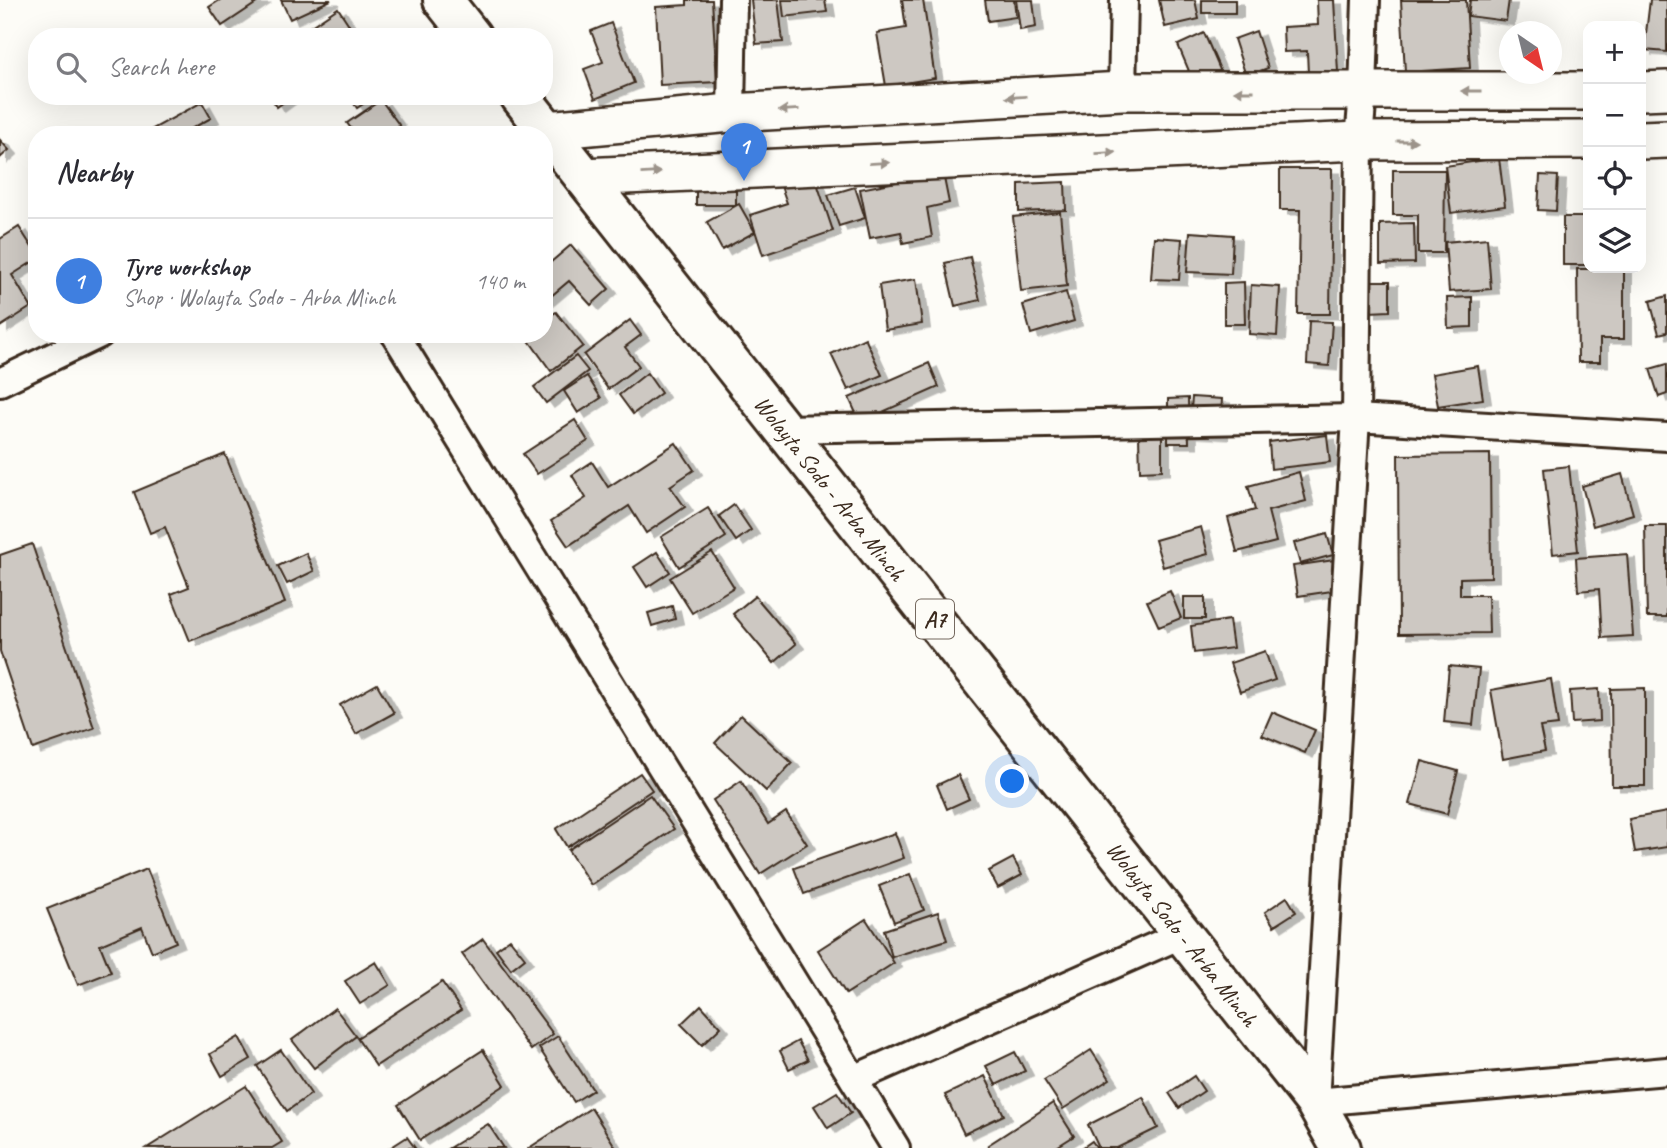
<!DOCTYPE html>
<meta charset="utf-8">
<style>
body{margin:0;font-family:Caveat,sans-serif;background:#f7f7f7;color:#2b2b33}
.controls{position:absolute;right:21px;top:21px;display:grid;overflow:hidden;border-radius:14px;box-shadow:0 7px 28px #0002}
.controls button{width:63px;height:63px;display:grid;place-items:center;padding:0;border:0;border-bottom:2px solid #e1e1e2;background:#fff;color:#2b2b33;font:35px sans-serif}
.compass{position:absolute;left:1499px;top:21px;width:63px;height:63px;border-radius:50%;background:#fff;box-shadow:0 7px 28px #0002;rotate:145deg}
.you{position:absolute;left:1013px;top:782px;width:24px;height:24px;margin:-18px;border:5px solid #fff;border-radius:50%;background:#1a73e8;box-shadow:0 0 0 10px #1a73e833}
.badge{display:grid;place-items:center;width:46px;height:46px;border-radius:50%;background:#b45309;color:#fff;font-size:23px;font-weight:700}
.pin{position:absolute;translate:-50% -58px;filter:drop-shadow(0 2px 4px #0008)}
.pin::after{content:'';position:absolute;top:37px;width:24px;height:21px;background:inherit;clip-path:polygon(0 0,100% 0,50% 100%)}
.list{margin:0;padding:0;list-style:none}
h2{display:flex;justify-content:space-between;align-items:center;height:91px;margin:0;padding:0 28px;font-size:30px}
h2 small{font-size:23px;font-weight:400;color:#7c7c81}
.list li{display:grid;grid-template-columns:46px 1fr auto;gap:21px;align-items:center;box-sizing:border-box;height:126px;padding:0 28px;border-top:2px solid #e1e1e2}
.list b{display:block;font-size:26px;white-space:nowrap}
.list p{margin:0;font-size:23px;white-space:nowrap;color:#7c7c81}
.list em{font-size:23px;font-style:normal;color:#7c7c81}
.icon{flex:none;width:38px;height:38px;fill:none;stroke:currentColor;stroke-width:2;stroke-linecap:round;stroke-linejoin:round}
.map{position:relative;flex:none;width:1667px;height:1148px;overflow:hidden}
.search{position:absolute;background:#fff;box-shadow:0 7px 28px #0002;left:28px;top:28px;width:525px;height:77px;display:flex;align-items:center;gap:18px;box-sizing:border-box;padding:0 24px;border-radius:28px;color:#7c7c81;font-size:26px}
.panel{position:absolute;background:#fff;box-shadow:0 7px 28px #0002;left:28px;top:126px;width:525px;height:217px;border-radius:28px}
.map>svg:first-child{display:block}
.building{fill:#cdc8c2;stroke:#3b2a1e;stroke-width:2;filter:url(#shadow)}
.lines{fill:none;stroke-linecap:round;stroke-linejoin:round}
.street-casing{stroke:#3b2a1e;stroke-width:32}
.secondary-casing{stroke:#3b2a1e;stroke-width:42}
.highway-casing{stroke:#3b2a1e;stroke-width:44}
.street{stroke:#fdfcf7;stroke-width:26}
.secondary{stroke:#fdfcf7;stroke-width:37}
.highway{stroke:#fdfcf7;stroke-width:38}
.oneway{fill:#9c938a}
.labels{text-anchor:middle;stroke-width:7;stroke-linejoin:round;paint-order:stroke}
.shield{fill:#fdfcf7;stroke:#75695f;stroke-width:2}
.shield-label{font-size:23px;font-weight:bold;fill:#3b2a1e}
.street-label{font-size:24px;fill:#3b2a1e;stroke:#fdfcf7}
</style>
<div class="map">
<svg width="1667" height="1148" viewBox="0 0 1667 1148">
<defs>
<filter id="shadow"><feDropShadow dx="8" dy="4.5" stdDeviation="0" flood-color="#0004"/></filter>
</defs>
<rect width="100%" height="100%" fill="#fdfcf7"/>
<filter id="ink" filterUnits="userSpaceOnUse"><feTurbulence type="fractalNoise" baseFrequency=".0143" numOctaves="2"/><feDisplacementMap in="SourceGraphic" scale="14" xChannelSelector="R" yChannelSelector="G"/><feConvolveMatrix kernelMatrix="1 2 1 2 8 2 1 2 1" color-interpolation-filters="sRGB"/></filter>
<g filter="url(#ink)">
<g class="building">
<path d="M220,0H261L222,26L209,7Z"/>
<path d="M281,0H331L290,19Z"/>
<path d="M687,0H712L717,82L660,85L656,7L687,5Z"/>
<path d="M751,0H778L783,42L756,44Z"/>
<path d="M782,0H825L827,12L784,17Z"/>
<path d="M902,0H923L935,78L886,86L877,33L906,28Z"/>
<path d="M985,0H1014L1016,17L988,21Z"/>
<path d="M1016,0H1033L1036,27L1020,30Z"/>
<path d="M1159,0H1195L1199,19L1165,27Z"/>
<rect x="1202" y="0" width="33" height="13"/>
<path d="M1317,0H1334L1338,72L1308,74L1307,51L1284,52L1283,27L1318,25Z"/>
<path d="M1401,0H1466L1470,68L1405,72Z"/>
<path d="M1470,0H1509L1506,21L1468,16Z"/>
<path d="M1650,0H1667V52L1644,50Z"/>
<path d="M338,8L357,37H295Z"/>
<path d="M611,23L634,83L595,99L584,69L603,62L591,31Z"/>
<path d="M1256,31L1268,68L1246,76L1234,39Z"/>
<path d="M1204,33L1221,72L1194,83L1178,45Z"/>
<path d="M270,96H292L277,107Z"/>
<path d="M349,96H375L357,108Z"/>
<path d="M381,100L405,133L403,135H356L347,123Z"/>
<path d="M202,102L211,118L180,135H149L147,132Z"/>
<path d="M0,140L9,150L0,158Z"/>
<path d="M1499,158L1505,206L1451,213L1445,166Z"/>
<path d="M1280,169H1332L1330,314H1298L1300,210H1280Z"/>
<path d="M1393,170H1445L1444,253H1418V215H1393Z"/>
<path d="M943,173L949,203L927,208L932,237L903,243L901,232L870,238L860,189Z"/>
<path d="M814,174L833,231L763,255L750,215L787,203L781,186Z"/>
<path d="M1540,175L1558,176L1556,211L1538,210Z"/>
<path d="M1065,182L1066,210L1019,212V184Z"/>
<rect x="696" y="184" width="40" height="21"/>
<path d="M855,187L865,218L839,226L828,195Z"/>
<path d="M739,204L755,232L722,250L707,222Z"/>
<path d="M1060,212L1067,286L1021,291L1013,217Z"/>
<rect x="1563" y="217" width="25" height="48"/>
<path d="M1414,223L1415,263L1380,264V224Z"/>
<path d="M19,227L37,255V259L12,275L31,307L0,327V239Z"/>
<path d="M1190,232L1233,235L1231,274L1187,272Z"/>
<path d="M1154,237L1182,239L1179,280L1151,279Z"/>
<path d="M1487,238L1491,289L1449,292L1445,242Z"/>
<path d="M571,245L609,289L591,305L569,281L544,302V268Z"/>
<path d="M970,257L980,300L955,306L945,263Z"/>
<path d="M1577,269H1624V339H1600V362H1578Z"/>
<path d="M916,279L922,324L885,330L879,285Z"/>
<path d="M1369,281H1390V311L1369,312Z"/>
<path d="M1244,282L1245,324H1224V283Z"/>
<path d="M1251,285L1280,287L1277,336L1249,334Z"/>
<path d="M1066,292L1074,321L1031,334L1023,305Z"/>
<path d="M1667,296V332L1659,334L1650,301Z"/>
<path d="M1472,297V327L1448,328L1447,298Z"/>
<path d="M556,312L583,346L551,371L525,335L544,334V320Z"/>
<path d="M630,320L641,335L625,347L639,366L608,389L584,355Z"/>
<path d="M1309,321L1332,322L1329,366L1307,364Z"/>
<path d="M865,338L882,375L848,390L831,354Z"/>
<path d="M576,356L588,371L546,403L534,387Z"/>
<path d="M929,363L939,387L860,422L849,398Z"/>
<path d="M1667,364V394L1659,397L1650,369Z"/>
<path d="M1478,366L1483,399L1438,406L1432,374Z"/>
<path d="M647,373L661,393L633,414L619,395Z"/>
<path d="M587,376L601,398L578,413L564,391Z"/>
<path d="M1192,397L1222,399L1220,435L1189,433Z"/>
<path d="M1188,398L1189,443H1168V399Z"/>
<path d="M575,420L588,441L537,474L523,454Z"/>
<path d="M1162,435V470L1140,471L1139,436Z"/>
<path d="M1327,435L1330,462L1271,469L1269,442Z"/>
<path d="M676,443L694,470L670,486L685,507L646,533L629,506L568,546L551,521L586,498L572,475L592,462L608,487Z"/>
<path d="M225,454L285,603L190,641L171,594L189,587L165,527L150,533L134,492Z"/>
<path d="M1490,454L1491,577L1460,578V595H1488L1489,633L1399,634L1398,455Z"/>
<path d="M1569,466L1578,551L1553,554L1544,469Z"/>
<path d="M1299,472L1306,501L1268,511L1276,542L1237,552L1228,518L1255,510L1248,486Z"/>
<path d="M1622,474L1633,514L1593,526L1582,486Z"/>
<path d="M734,505L751,530L736,541L719,516Z"/>
<path d="M708,508L726,537L679,567L661,537Z"/>
<path d="M1645,526H1667V617H1647Z"/>
<path d="M1201,527L1208,554L1163,567L1155,540Z"/>
<path d="M1327,534L1333,555L1300,564L1294,543Z"/>
<path d="M32,544L94,728L33,749L0,651V555Z"/>
<path d="M657,552L670,572L647,587L634,567Z"/>
<path d="M712,552L734,587L692,613L670,578Z"/>
<path d="M306,553L314,571L287,584L278,566Z"/>
<path d="M1627,554L1633,636L1602,638L1599,589L1578,591L1576,558Z"/>
<path d="M1348,558L1352,588L1298,596L1293,566Z"/>
<path d="M1170,591L1181,618L1159,627L1147,601Z"/>
<path d="M755,596L796,644L774,663L733,614Z"/>
<rect x="1184" y="597" width="21" height="22"/>
<path d="M672,606L675,619L652,626L648,613Z"/>
<path d="M1229,620L1233,648L1194,653L1191,626Z"/>
<path d="M1265,651L1275,680L1240,692L1230,663Z"/>
<path d="M1449,666L1479,669L1473,725L1444,722Z"/>
<path d="M1551,679L1558,725L1540,727L1545,751L1503,759L1491,690Z"/>
<path d="M377,684L394,713L356,734L340,705Z"/>
<path d="M1645,688V786H1612L1611,689Z"/>
<path d="M1599,689L1600,721L1572,723L1570,691Z"/>
<path d="M1272,712L1315,730L1305,753L1262,735Z"/>
<path d="M741,715L792,763L766,791L715,743Z"/>
<path d="M1422,761L1458,771L1447,814L1410,804Z"/>
<path d="M640,773L652,790L567,847L556,829Z"/>
<path d="M958,775L969,799L947,809L937,785Z"/>
<path d="M741,781L768,824L786,812L807,844L760,874L713,800Z"/>
<path d="M650,795L674,829L591,885L568,850Z"/>
<path d="M1667,812V847L1635,852L1629,819Z"/>
<path d="M895,833L904,858L804,894L794,868Z"/>
<path d="M1013,858L1022,875L998,888L989,871Z"/>
<path d="M147,869L176,942L152,952L142,927L100,945L111,972L78,985L47,909Z"/>
<path d="M910,874L924,910L894,922L879,886Z"/>
<path d="M1287,897L1296,912L1274,926L1265,912Z"/>
<path d="M938,912L947,940L892,957L884,930Z"/>
<path d="M866,919L894,963L846,994L818,950Z"/>
<path d="M483,939L553,1034L531,1050L462,954Z"/>
<path d="M510,939L525,958L511,969L496,949Z"/>
<path d="M376,962L390,985L360,1004L345,981Z"/>
<path d="M442,982L461,1010L376,1066L357,1038Z"/>
<path d="M701,1005L721,1027L702,1045L681,1024Z"/>
<path d="M335,1008L356,1036L314,1068L292,1040Z"/>
<path d="M558,1036L593,1090L574,1102L539,1048Z"/>
<path d="M239,1037L251,1059L222,1076L210,1054Z"/>
<path d="M798,1041L808,1060L789,1069L780,1051Z"/>
<path d="M281,1050L311,1094L287,1111L257,1066Z"/>
<path d="M483,1050L505,1085L420,1140L398,1105Z"/>
<path d="M1091,1050L1110,1079L1063,1109L1044,1080Z"/>
<path d="M1015,1052L1025,1071L996,1085L986,1066Z"/>
<path d="M985,1076L1004,1115L964,1134L945,1095Z"/>
<path d="M1194,1076L1204,1091L1179,1108L1169,1093Z"/>
<path d="M246,1086L282,1142L272,1148H147Z"/>
<path d="M837,1092L851,1113L828,1128L814,1106Z"/>
<path d="M1143,1097L1158,1128L1117,1148H1099L1088,1125Z"/>
<path d="M1053,1103L1074,1136L1055,1148H990L988,1145Z"/>
<path d="M591,1108L616,1148H529Z"/>
<path d="M488,1124L504,1148H449Z"/>
<path d="M407,1137L415,1148H390Z"/>
<path d="M1092,1141L1097,1148H1082Z"/>
</g>
<g class="lines">
<defs>
<g id="street">
<path d="M1366,0L1363,92L1359,141L1356,418L1315,1102L1667,1071"/>
<path d="M1122,91L1124,0"/>
<path d="M731,113L733,0"/>
<path d="M395,334L896,1148"/>
<path d="M0,382L100,334"/>
<path d="M784,429L1356,418L1667,437"/>
<path d="M854,1079L1183,934"/>
</g>
<g id="secondary">
<path d="M1641,91L1667,90"/>
<path d="M547,130L731,113L1122,91H1588"/>
<path d="M1641,140L1667,139"/>
<path d="M583,177L1359,141L1588,140"/>
</g>
<g id="highway">
<path d="M443,0L472,37"/>
<path id="s1" d="M520,96L1315,1102L1341,1148"/>
</g>
</defs>
<use href="#street" class="street-casing"/>
<use href="#secondary" class="secondary-casing"/>
<use href="#highway" class="highway-casing"/>
<use href="#street" class="street"/>
<use href="#secondary" class="secondary"/>
<use href="#highway" class="highway"/>
</g>
<defs><path id="oneway-solid" d="M-6-.8H1V-3.2L6.5 0L1 3.2V.8H-6Z" transform="scale(1.75)"/></defs>
<g class="oneway">
<use href="#oneway-solid" transform="translate(1244 91) rotate(-180)"/>
<use href="#oneway-solid" transform="translate(1471 91) rotate(180)"/>
<use href="#oneway-solid" transform="translate(1016 97) rotate(177)"/>
<use href="#oneway-solid" transform="translate(789 110) rotate(177)"/>
<use href="#oneway-solid" transform="translate(1407 141)"/>
<use href="#oneway-solid" transform="translate(1106 153) rotate(-3)"/>
<use href="#oneway-solid" transform="translate(879 163) rotate(-3)"/>
<use href="#oneway-solid" transform="translate(651 173) rotate(-3)"/>
</g>
</g>
<g class="labels">
<rect class="shield" x="916" y="599.5" width="38" height="39" rx="5"/>
<g class="shield-label">
<text x="935" y="627">A7</text>
</g>
<g class="street-label">
<text dy="8" stroke="none"><textPath href="#s1" startOffset="500">Wolayta Sodo - Arba Minch</textPath></text>
<text dy="8" stroke="none"><textPath href="#s1" startOffset="1068">Wolayta Sodo - Arba Minch</textPath></text>
</g>
</g>
</svg>
<div class="controls">
<button>+</button>
<button>−</button>
<button><svg class="icon" aria-label="locate" viewBox="0 0 24 24"><circle cx="12" cy="12" r="6"/><path d="M12 2v4M12 18v4M2 12h4M18 12h4"/></svg></button>
<button><svg class="icon" aria-label="layers" viewBox="0 0 24 24"><path d="M12 4l9 5-9 5-9-5zM3 14l9 5 9-5"/></svg></button>
</div>
<svg class="compass" viewBox="-18 -18 36 36"><path d="M0-13l5 13h-10z" fill="#e53935"/><path d="M0 13l5-13h-10z" fill="#7c7c81"/></svg>
<div class="you"></div>
<div class="pin badge" style="left:744px;top:181px;background:#3f7fe0">1</div>
<div class="search"><svg class="icon" aria-label="search" viewBox="0 0 24 24"><circle cx="10" cy="10" r="6"/><path d="M15 15l6 6"/></svg>Search here</div>
<section class="panel">
<h2>Nearby<small></small></h2>
<ul class="list">
<li><span class="badge" style="background:#3f7fe0">1</span><div><b>Tyre workshop</b><p>Shop · Wolayta Sodo - Arba Minch</p></div><em>140 m</em></li>
</ul>
</section>
</div>
